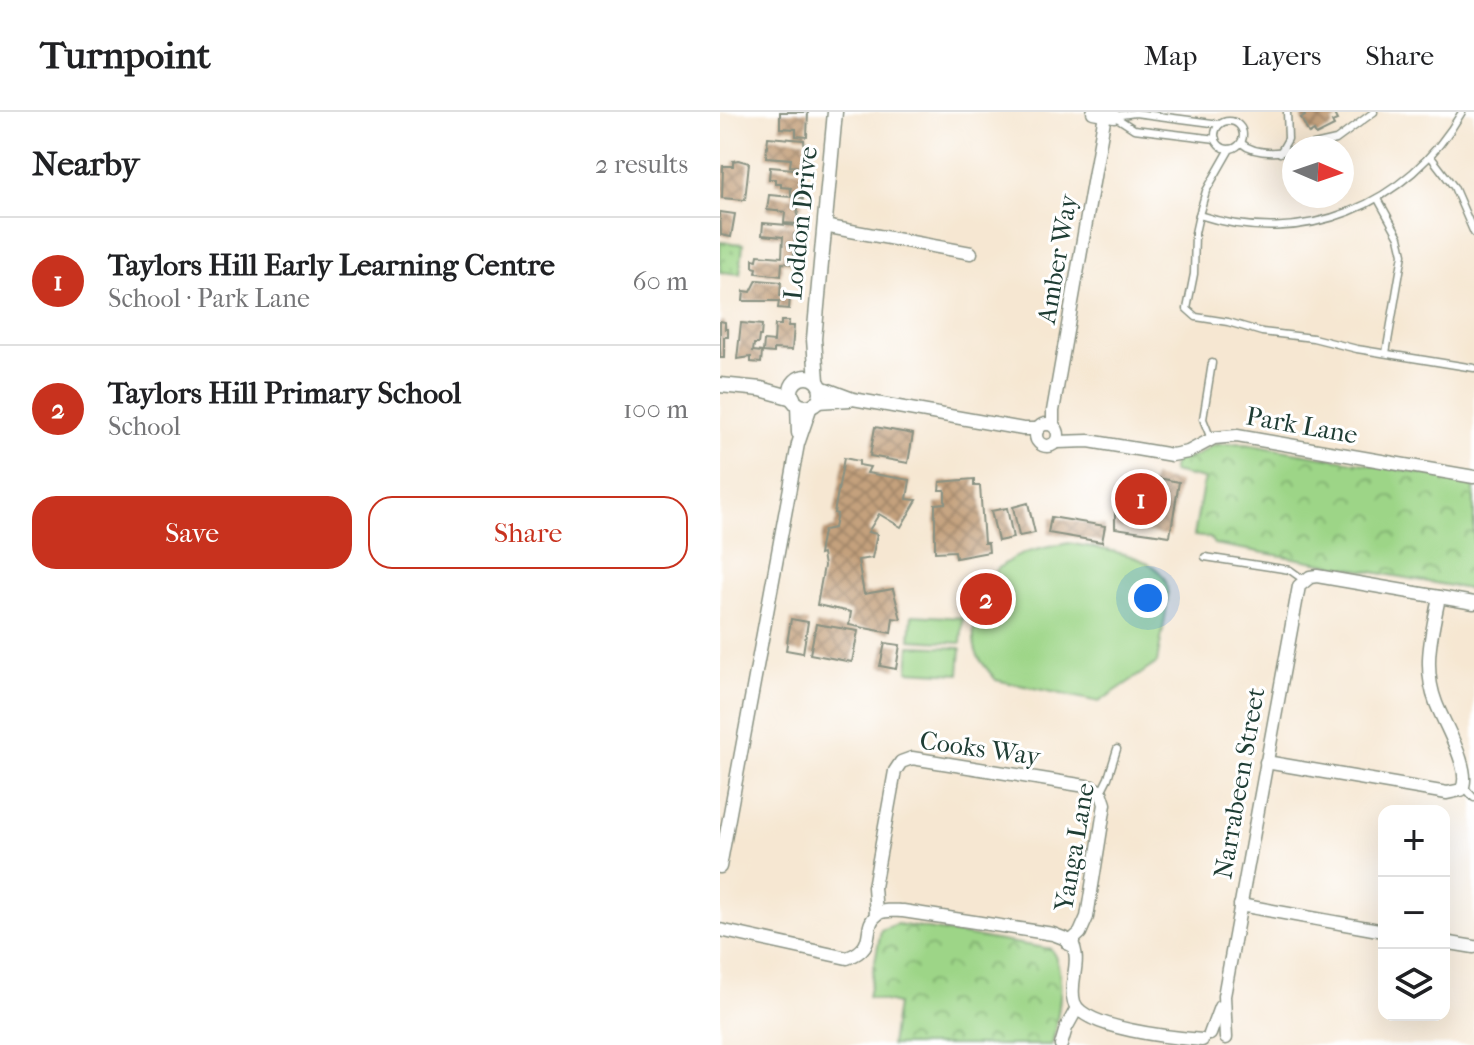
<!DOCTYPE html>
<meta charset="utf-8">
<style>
body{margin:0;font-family:"IM FELL French Canon",serif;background:#f2f2f2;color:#202124}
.controls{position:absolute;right:24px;bottom:24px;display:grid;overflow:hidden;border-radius:16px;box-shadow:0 8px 32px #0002}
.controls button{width:72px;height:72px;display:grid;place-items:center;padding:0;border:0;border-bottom:2px solid #e0e0e0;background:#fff;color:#202124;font:40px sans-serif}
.compass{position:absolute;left:562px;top:24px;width:72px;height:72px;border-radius:50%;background:#fff;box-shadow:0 8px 32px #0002;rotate:92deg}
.you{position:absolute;left:428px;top:486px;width:28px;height:28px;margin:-20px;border:6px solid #fff;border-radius:50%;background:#1a73e8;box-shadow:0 0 0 12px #1a73e833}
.badge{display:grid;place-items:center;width:52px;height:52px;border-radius:50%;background:#c8321e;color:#fff;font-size:26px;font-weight:700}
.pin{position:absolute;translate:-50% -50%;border:4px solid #fff;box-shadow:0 2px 8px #0006}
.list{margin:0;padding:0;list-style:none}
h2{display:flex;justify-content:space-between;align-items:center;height:104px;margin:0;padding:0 32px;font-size:34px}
h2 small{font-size:26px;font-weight:400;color:#757577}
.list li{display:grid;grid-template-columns:52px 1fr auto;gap:24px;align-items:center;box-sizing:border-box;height:128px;padding:0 32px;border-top:2px solid #e0e0e0}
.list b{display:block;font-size:30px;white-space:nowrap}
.list p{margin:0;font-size:26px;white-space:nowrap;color:#757577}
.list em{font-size:26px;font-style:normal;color:#757577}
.actions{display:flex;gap:16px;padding:24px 32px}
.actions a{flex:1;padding:18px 0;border:2px solid #c8321e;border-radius:24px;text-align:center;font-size:28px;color:#c8321e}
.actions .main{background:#c8321e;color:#fff}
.icon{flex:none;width:44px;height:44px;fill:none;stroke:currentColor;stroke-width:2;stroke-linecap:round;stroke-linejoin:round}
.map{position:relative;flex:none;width:754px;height:933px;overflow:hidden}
header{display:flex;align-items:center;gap:48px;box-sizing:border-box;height:112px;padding:0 40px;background:#fff;border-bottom:2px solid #e0e0e0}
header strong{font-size:38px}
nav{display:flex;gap:44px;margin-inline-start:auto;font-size:28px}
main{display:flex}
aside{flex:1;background:#fff}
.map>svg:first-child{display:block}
.grass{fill:url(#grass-dots);stroke:#5e895e;stroke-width:2}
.park{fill:url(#park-crowns);stroke:#5e895e;stroke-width:2}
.pitch{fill:#9dd587;stroke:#5e895e;stroke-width:2}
.building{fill:url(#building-cross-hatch)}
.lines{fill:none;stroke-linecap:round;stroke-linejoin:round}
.service-casing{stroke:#8a9283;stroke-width:9}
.minor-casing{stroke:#8a9283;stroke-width:15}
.tertiary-casing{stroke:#8a9283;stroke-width:17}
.service{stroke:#fff;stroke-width:6}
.minor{stroke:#fff;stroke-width:12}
.tertiary{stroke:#fff;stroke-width:14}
.labels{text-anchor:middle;stroke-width:6;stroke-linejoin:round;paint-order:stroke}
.street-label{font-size:26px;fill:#1f3d34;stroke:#fff}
</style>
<header>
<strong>Turnpoint</strong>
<nav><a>Map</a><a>Layers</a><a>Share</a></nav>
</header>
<main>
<aside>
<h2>Nearby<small>2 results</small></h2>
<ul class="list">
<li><span class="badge">1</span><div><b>Taylors Hill Early Learning Centre</b><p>School · Park Lane</p></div><em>60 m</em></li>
<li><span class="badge">2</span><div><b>Taylors Hill Primary School</b><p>School</p></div><em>100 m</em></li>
</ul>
<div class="actions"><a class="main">Save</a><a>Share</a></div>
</aside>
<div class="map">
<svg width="754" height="933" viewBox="0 0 754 933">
<defs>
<pattern id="grass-dots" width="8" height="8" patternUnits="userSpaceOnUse" patternTransform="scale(2)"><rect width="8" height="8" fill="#9dd587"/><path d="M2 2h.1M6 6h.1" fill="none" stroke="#7fae6f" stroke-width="1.8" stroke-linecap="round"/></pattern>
<pattern id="park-crowns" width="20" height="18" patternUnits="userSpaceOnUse" patternTransform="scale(2)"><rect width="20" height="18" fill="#9dd587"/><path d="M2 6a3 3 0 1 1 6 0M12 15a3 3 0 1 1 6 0" fill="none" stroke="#7fae6f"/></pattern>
<pattern id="building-cross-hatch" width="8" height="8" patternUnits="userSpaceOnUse" patternTransform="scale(2)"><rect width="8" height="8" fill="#c4a17d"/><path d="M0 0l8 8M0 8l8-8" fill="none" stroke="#9f8467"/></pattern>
</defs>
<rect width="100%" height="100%" fill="#fff"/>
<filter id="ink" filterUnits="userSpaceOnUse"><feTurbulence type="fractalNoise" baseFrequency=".0125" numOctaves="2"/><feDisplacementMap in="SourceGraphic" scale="16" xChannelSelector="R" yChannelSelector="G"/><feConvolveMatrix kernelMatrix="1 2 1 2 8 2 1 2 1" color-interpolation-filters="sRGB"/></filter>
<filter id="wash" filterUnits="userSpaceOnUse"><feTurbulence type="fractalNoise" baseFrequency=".006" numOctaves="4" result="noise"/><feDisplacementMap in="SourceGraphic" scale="32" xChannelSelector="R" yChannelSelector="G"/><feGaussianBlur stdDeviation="1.8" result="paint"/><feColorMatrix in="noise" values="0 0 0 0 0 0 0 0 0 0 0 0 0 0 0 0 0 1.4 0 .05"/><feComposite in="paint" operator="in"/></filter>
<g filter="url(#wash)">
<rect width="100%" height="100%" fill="#f6e7d2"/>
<path class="grass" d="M0,130L23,132L20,162L0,160Z"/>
<g class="park">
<path d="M519,331L754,370V478L494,432L490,426L474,424L484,367L452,360L455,349L476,344L493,333Z"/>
<path d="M177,812L331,837C348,862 338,904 332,933H171L177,892L148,885L161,818Z"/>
</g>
<g class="pitch">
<path d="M349,431C379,438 449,441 448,482C447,504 440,529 437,551L379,590L276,568C270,560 261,551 257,542C248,519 260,472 279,456C298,439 325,436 349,431Z"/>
<path d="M192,503L243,506L241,531L190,528Z"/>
<path d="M190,534L241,536L239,562L188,559Z"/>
</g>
<g id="blocks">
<g class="building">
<path d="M60,0H88L87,25L76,24V17L60,16Z"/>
<path d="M583,0H613L617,8L612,10L614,14L596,23L594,19L589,22L581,6L585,4Z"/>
<path d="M48,25L84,28L85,43H83L82,55L70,54L71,47L46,45Z"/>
<path d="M18,48L29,51L25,88L2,86L3,54H13V49Z"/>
<path d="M50,55L85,58L80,70L81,84L71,83V76L61,75V72H55V67H49Z"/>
<path d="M49,83L83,86L82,95H78L77,112L64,111L65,100L47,98Z"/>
<path d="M0,100L15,102L11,125L1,123Z"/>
<path d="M43,111L79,114L78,122H74V152L62,151L61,164L36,161L37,156L33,155V147L37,148L38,143L62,145L63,125L42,123Z"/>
<path d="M37,168L61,170L60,184L70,185L69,197L58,196L59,189H23L24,179L31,180Z"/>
<path d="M0,209L5,210V217H8V225H4V246H0Z"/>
<path d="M61,209H69L68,214H74L72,238L54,237V241L43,240L44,229L54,230L55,213H61Z"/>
<path d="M21,211L42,213L41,224H39L38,232H34L33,239L42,240L41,251L31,250V245L17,247Z"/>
<path d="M155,315L193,322L188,351L150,344Z"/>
<path d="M124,346L139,349V353L150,355L147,361L190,368L187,387L197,388L181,415L159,402L148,420L157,422L152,446L138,448L144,482L173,477L181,507L173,506L171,521L129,513L131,500L97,493L104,454L102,442L99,443L102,424L104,418L114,416L117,402L114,401Z"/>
<path d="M433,365L459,370L450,424L395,416V396L403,394L402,380L429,384Z"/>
<path d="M254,367V374H260L264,431H268L269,440L236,446L235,439L215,440V392L225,391V378H219L220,370Z"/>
<path d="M308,391L315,421L299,424L293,395Z"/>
<path d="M287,396L293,426L278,429L271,399Z"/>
<path d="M331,405L385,414L382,430L328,421Z"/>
<path d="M71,507L88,510L83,541L66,538Z"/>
<path d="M96,512L138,519L132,550L90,542Z"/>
<path d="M165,531L180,533L176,557L160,554Z"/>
</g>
</g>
</g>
<g filter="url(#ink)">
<use href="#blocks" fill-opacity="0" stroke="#8a9283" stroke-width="2"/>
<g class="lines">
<defs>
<g id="service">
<path d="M394,4L415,1L500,12"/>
<path d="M394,4L414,17L496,27"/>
<circle cx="509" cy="23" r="14"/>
<path d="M521,31C535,43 557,41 574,38"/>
<path d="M581,36L616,28L654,0"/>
<path d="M510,37L486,79L479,103L475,121L474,162L467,197L476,205L508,210L542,220L593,226L637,237L754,256"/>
<path d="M560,41L568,27L567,0"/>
<path d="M711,45L734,75L754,121"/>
<path d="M658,87L679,125L683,142L666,241"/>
<path d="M479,103C583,137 688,94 742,0"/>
<path d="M491,327L483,307L492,251"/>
<path d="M485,445L570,458L584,468"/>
<path d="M744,675L754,686"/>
<path d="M381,680L388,666L397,637"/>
</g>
<g id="minor">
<path d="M373,0L394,4"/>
<path d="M104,114L251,141"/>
<path d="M101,275L133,287L303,317H318"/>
<path d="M97,290L130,288"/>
<path d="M77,292L78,321"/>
<circle cx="327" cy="323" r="11"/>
<path d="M333,313V299L385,2"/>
<path d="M337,330L369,329L452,343L468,340L494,326L517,324L754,365"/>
<path d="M546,650L727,681L741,678C754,661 723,610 716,591C702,555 712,521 719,485"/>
<path d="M0,755L78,332L91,294"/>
<path d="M520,793L664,819"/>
<path d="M156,802L154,775L175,659L181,650L192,646L372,675L381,680L385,692L367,805L360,821L348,832"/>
<path d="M0,818L127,846C160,834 140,815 158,802C164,797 176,799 183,799L333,822L351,829C363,850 348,869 354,890C362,917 457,926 482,928"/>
<path d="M724,830L754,835"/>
<path d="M490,922L500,895"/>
<path d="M506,926L504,884L579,474L590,465L597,464L754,491"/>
<path d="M341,933L346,916L357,896"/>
</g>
<g id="tertiary">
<circle cx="86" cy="280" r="15"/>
<path d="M97,269L94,227L115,0"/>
<path d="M0,273L41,277L73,286"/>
</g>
</defs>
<use href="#service" class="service-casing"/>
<use href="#minor" class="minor-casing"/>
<use href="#tertiary" class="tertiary-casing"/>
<use href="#service" class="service"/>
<use href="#minor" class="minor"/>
<use href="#tertiary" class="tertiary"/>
</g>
</g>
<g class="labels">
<g class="street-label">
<text transform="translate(80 111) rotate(-84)" y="9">Loddon Drive</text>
<text transform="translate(337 147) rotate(-80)" y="9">Amber Way</text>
<text transform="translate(582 313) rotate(10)" y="9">Park Lane</text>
<text transform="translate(260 636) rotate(8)" y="9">Cooks Way</text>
<text transform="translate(519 671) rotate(-80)" y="9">Narrabeen Street</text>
<text transform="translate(354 735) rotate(-80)" y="9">Yanga Lane</text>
</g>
</g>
</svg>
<div class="controls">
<button>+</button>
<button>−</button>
<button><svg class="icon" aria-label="layers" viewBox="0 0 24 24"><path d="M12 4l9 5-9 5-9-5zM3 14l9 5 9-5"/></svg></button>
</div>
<svg class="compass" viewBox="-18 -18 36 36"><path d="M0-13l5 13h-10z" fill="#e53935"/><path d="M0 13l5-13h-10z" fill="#757577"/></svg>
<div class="you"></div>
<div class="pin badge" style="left:421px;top:387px">1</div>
<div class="pin badge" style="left:266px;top:487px">2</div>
</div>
</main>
